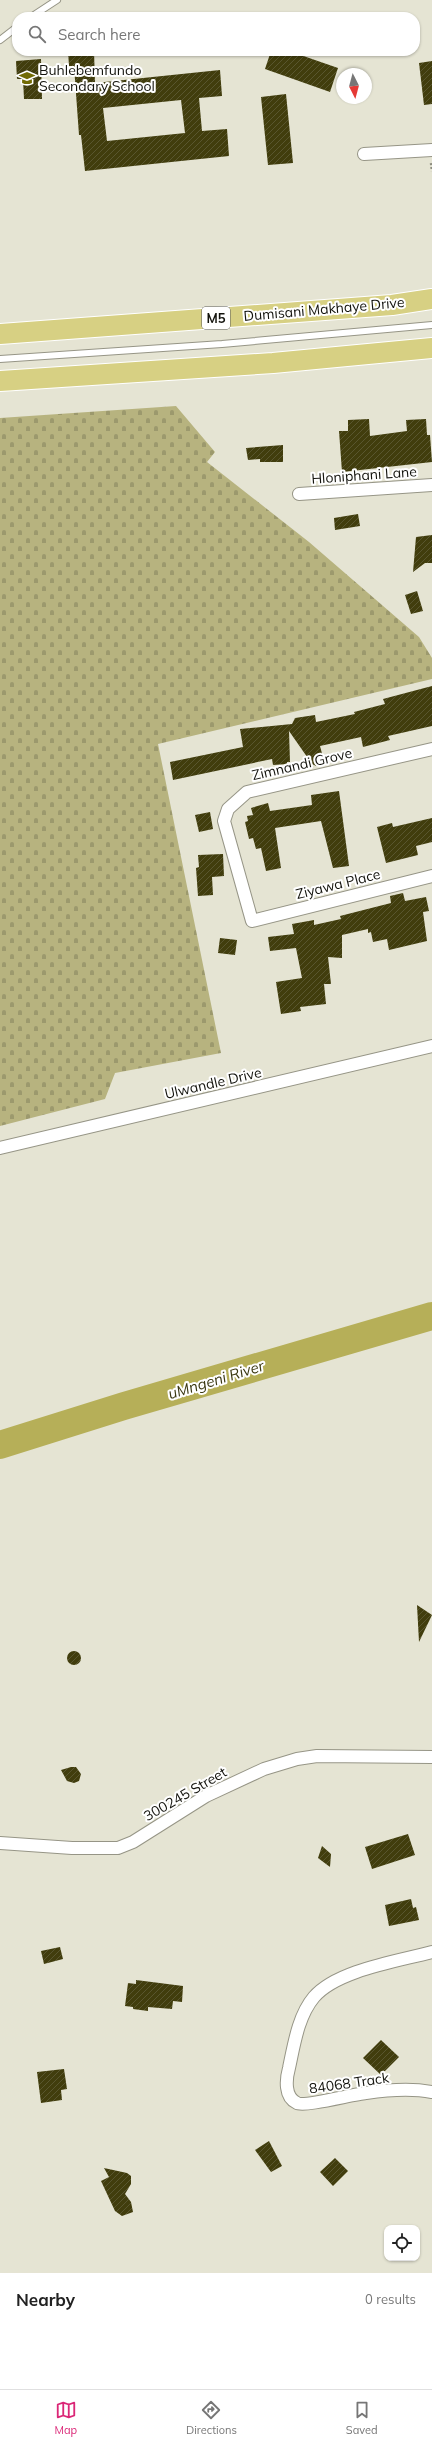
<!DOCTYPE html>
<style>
body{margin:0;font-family:Mulish,sans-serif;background:#f2f2f2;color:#222}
.controls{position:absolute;right:12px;bottom:12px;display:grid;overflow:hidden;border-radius:8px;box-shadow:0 1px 3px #0004}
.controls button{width:36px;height:36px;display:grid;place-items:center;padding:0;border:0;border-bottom:1px solid #e0e0e0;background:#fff;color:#222;font:20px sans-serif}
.compass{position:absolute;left:336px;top:68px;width:36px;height:36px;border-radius:50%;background:#fff;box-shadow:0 1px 3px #0004;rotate:174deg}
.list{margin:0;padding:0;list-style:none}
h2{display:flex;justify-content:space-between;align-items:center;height:52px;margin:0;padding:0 16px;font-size:17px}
h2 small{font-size:13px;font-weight:400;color:#767676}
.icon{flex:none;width:22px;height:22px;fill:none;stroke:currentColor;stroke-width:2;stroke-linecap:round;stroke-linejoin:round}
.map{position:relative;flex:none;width:432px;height:2273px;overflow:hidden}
.search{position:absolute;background:#fff;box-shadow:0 1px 3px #0004;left:12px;right:12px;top:12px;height:44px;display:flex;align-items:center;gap:10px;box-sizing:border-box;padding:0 14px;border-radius:16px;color:#767676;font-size:15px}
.sheet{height:116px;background:#fff}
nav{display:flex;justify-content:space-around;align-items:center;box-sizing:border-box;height:56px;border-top:1px solid #e0e0e0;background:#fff;font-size:11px;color:#767676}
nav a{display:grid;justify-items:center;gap:2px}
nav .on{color:#db2777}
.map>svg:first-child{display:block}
.cemetery{fill:url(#cemetery-stones)}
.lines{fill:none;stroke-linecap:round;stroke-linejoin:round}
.river{stroke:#b6af58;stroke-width:28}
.building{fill:url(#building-hatch);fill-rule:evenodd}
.service-casing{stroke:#969586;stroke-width:8}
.minor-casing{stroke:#969586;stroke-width:14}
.primary-casing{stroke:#fff;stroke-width:22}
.path{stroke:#8e8e81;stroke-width:2.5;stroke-dasharray:2 2;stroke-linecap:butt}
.service{stroke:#fff;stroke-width:6}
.minor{stroke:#fff;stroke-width:12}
.primary{stroke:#d7d083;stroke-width:20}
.labels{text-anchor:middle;stroke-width:4;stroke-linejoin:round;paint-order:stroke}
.shield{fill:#fff;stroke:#5a5a56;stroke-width:1}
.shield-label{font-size:13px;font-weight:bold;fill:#13130d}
.poi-label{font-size:14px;fill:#13130d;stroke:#fff;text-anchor:start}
.street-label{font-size:14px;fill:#13130d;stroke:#fff}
.water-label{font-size:15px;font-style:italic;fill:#3b3812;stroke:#fff}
</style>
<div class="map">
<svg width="432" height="2273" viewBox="0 0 432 2273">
<defs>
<pattern id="cemetery-stones" width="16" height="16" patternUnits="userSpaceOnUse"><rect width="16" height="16" fill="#b7b37f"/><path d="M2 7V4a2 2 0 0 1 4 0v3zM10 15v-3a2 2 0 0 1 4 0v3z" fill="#9c996d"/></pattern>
<pattern id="building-hatch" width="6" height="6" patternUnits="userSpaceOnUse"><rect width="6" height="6" fill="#413d0d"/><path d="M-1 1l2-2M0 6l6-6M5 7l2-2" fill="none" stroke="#59562f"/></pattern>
</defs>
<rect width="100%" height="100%" fill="#e5e4d3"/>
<path class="cemetery" d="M176,406L215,452L207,462L309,542L419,637L432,658V679L158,744L221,1053L115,1073L105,1099L0,1126V418Z"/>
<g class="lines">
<path class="river" d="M0,1445L124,1406L432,1316"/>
</g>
<g class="building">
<path d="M68,51H94L95,83L220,70L222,96L199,98L202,131L227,129L229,156L85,171L81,135H79L74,66H69ZM181,100L185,133L107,141L103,108Z"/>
<path d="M271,51H289L338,68L330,92L265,69Z"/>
<path d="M41,59L42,99H24L23,79H17L16,61Z"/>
<path d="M432,61V104L424,105L419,63Z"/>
<path d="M286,94L293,163L268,165L261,97Z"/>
<path d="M369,419L370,436L407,431L406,420L426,419L427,435H430L432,462L342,472L339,431H348V420Z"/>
<path d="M283,445V462H260V459L248,460L246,448Z"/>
<path d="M358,514L360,526L335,530L334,518Z"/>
<path d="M432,535V563H425L413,572L416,537Z"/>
<path d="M417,591L423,611L411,614L405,595Z"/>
<path d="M432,686V726L388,736L390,740L363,747L361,737L320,746L324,761L316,766L312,764L289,731L290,762H287V764L273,765L272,759L173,780L170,762L243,747L240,729L292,724L295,718L315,715L316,722L355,714L354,712L385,704L383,699Z"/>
<path d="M339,791L349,866L333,868L321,821L275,828L281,868L266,871L261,848L256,849L253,838L249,839L245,822L248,821L247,816L253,815L251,808L268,803L270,811L312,805L311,795Z"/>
<path d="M210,812L213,829L199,832L195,815Z"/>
<path d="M432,818V842L416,846L418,855L386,863L377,827L392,823L393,827Z"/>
<path d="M223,854L224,876L212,877L213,895L198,896L196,868L199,867L198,855Z"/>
<path d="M403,893L405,901L426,897L429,911L423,912L427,941L389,950L387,939L373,942L371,932L368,933V929L342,935V958L328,957L331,984H324L326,1004L300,1007L301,1011L281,1014L276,982L302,978L296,948L270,951L268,937L294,934L292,924L314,920V925L341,919L340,916L391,903L390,896Z"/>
<path d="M220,938L237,940L235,955L218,953Z"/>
<path d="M417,1605L432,1615L419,1642Z"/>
<circle cx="74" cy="1658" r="7"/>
<path d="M71,1767H76L81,1774L79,1781L74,1783L67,1781L61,1770Z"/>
<path d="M408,1834L415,1855L372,1869L365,1847Z"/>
<path d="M322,1846L331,1854L330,1867L318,1858Z"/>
<path d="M411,1899L413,1908L416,1907L419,1920L389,1926L385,1905Z"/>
<path d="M60,1947L63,1959L44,1964L41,1951Z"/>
<path d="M136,1980L183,1986L182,2002L173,2001L172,2009L148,2007V2011L133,2009V2007L125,2006L128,1983L136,1984Z"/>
<path d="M381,2040L399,2057L381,2075L363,2058Z"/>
<path d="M64,2069L67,2089L61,2090L62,2100L41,2103L37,2072Z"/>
<path d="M269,2141L282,2166L271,2172L255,2150Z"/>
<path d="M335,2158L348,2171L333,2186L320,2172Z"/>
<path d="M104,2168L127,2173L131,2176V2184L125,2194L131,2202L133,2212L122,2216L115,2211L101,2181L109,2177Z"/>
</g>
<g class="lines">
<defs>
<g id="service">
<path d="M31,17L57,0"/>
<path d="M0,40L17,27"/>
<path d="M0,359L222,344L432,325"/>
</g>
<g id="minor">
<path d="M364,154L432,150"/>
<path d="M299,494L432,485"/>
<path d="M432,749L247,792L228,809L224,821L252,921L432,876"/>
<path d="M0,1148L432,1046"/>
<path d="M0,1843L72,1848H118L133,1842L206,1796L264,1769L297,1759L317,1756L432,1757"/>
<path d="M432,1952C399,1961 337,1970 314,1997C298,2016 294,2045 289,2068C286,2079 284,2097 297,2103C304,2107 354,2094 366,2093C387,2090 410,2088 432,2092"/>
</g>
<g id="primary">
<path d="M0,334L392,305L432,299"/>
<path d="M0,381L273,363L432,348"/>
</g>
</defs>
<use href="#service" class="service-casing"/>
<use href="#minor" class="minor-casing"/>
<use href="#primary" class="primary-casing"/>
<path class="path" d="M431,163L432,171"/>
<use href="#service" class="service"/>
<use href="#minor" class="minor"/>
<use href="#primary" class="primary"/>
</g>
<defs>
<symbol id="school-bare" viewBox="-9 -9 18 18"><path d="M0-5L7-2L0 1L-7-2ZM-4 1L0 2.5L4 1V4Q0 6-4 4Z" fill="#726b04" stroke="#fff" stroke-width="2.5" paint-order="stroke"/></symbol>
</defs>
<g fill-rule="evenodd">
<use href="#school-bare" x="16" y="67" width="22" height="22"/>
</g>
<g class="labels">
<rect class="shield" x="202" y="307" width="28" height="22" rx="3"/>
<g class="shield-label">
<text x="216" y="323">M5</text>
</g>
<g class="poi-label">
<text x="39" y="75">Buhlebemfundo<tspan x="39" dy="16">Secondary School</tspan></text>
</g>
<g class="street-label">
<text transform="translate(324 309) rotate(-5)" y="5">Dumisani Makhaye Drive</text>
<text transform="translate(364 475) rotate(-4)" y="5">Hloniphani Lane</text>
<text transform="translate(302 764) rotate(-13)" y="5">Zimnandi Grove</text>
<text transform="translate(338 884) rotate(-14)" y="5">Ziyawa Place</text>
<text transform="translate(213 1083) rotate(-13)" y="5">Ulwandle Drive</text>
<text transform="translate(185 1794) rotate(-30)" y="5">300245 Street</text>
<text transform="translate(349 2083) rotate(-8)" y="5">84068 Track</text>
</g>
<g class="water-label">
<text transform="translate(216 1380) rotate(-17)" y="5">uMngeni River</text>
</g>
</g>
</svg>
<div class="controls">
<button><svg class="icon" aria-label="locate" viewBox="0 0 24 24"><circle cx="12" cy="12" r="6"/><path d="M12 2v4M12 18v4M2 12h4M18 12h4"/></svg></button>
</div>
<svg class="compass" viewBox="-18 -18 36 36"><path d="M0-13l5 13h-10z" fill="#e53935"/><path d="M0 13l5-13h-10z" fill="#767676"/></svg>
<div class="search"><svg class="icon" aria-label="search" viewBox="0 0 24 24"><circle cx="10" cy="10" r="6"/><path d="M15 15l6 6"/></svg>Search here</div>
</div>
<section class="sheet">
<h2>Nearby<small>0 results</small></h2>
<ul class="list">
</ul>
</section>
<nav>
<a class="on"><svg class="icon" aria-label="map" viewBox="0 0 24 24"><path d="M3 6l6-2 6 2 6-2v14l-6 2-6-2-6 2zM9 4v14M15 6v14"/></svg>Map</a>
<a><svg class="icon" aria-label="directions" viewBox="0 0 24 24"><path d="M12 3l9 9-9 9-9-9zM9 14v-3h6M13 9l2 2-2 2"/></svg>Directions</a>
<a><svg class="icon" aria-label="saved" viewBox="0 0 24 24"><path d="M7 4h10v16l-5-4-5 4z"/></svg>Saved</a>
</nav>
